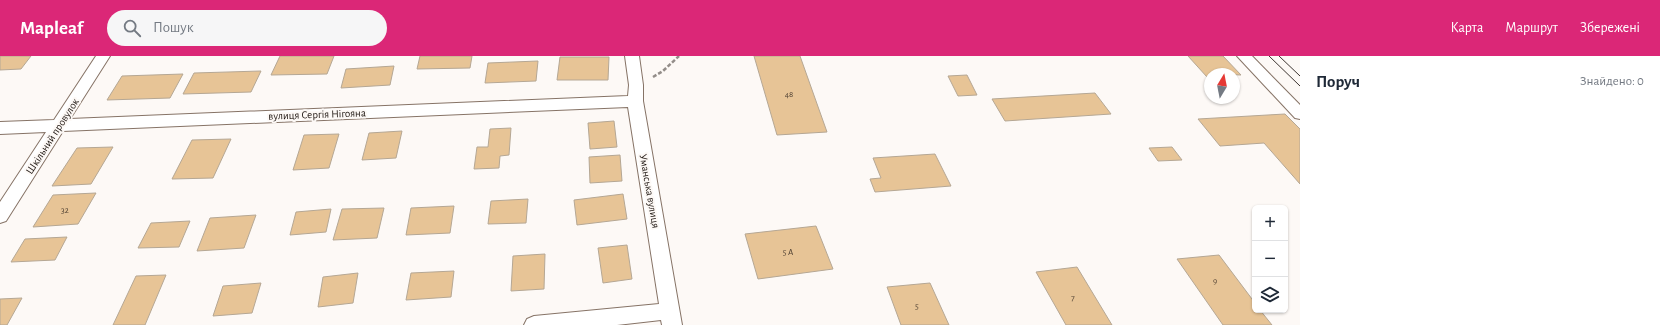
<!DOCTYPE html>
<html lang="uk">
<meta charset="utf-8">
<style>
body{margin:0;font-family:"Alegreya Sans",sans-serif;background:#f6f6f7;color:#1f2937}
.controls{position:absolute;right:12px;bottom:12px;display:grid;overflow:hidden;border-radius:6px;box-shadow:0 1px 3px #0004}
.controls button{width:36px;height:36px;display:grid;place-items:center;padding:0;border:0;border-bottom:1px solid #e0e1e3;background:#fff;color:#1f2937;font:20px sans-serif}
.compass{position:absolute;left:1204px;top:12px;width:36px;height:36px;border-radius:50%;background:#fff;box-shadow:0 1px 3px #0004;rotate:10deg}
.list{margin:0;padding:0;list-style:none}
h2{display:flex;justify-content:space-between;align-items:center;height:52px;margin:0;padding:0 16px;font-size:17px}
h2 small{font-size:13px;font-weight:400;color:#747a83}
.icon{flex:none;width:22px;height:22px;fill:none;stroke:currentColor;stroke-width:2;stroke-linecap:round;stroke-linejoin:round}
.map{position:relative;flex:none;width:1300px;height:269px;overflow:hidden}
header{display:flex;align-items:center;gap:24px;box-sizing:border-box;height:56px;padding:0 20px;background:#db2777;color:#fff}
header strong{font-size:19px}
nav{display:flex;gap:22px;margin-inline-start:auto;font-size:14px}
.search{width:280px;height:36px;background:#f6f6f7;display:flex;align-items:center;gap:10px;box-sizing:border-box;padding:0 14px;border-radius:22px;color:#747a83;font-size:15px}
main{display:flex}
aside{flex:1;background:#fff}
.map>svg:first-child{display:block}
.building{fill:#e7c496;stroke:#b5a794}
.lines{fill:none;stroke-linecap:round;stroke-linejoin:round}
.minor-casing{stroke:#867366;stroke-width:2}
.path{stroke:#938d89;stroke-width:2.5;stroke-dasharray:4 2;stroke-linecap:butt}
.minor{fill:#fff;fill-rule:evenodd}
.tram{stroke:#3d3531;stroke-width:1}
.labels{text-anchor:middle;stroke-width:4;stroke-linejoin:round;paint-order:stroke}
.number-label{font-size:9px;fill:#524334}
.street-label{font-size:11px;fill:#201813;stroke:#fdf9f6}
</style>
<header>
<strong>Mapleaf</strong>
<div class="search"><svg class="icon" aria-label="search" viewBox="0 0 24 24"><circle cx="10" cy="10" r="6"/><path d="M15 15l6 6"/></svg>Пошук</div>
<nav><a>Карта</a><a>Маршрут</a><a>Збережені</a></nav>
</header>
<main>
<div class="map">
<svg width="1300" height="269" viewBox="0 0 1300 269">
<rect width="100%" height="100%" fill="#fdf9f6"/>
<g class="building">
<path d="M0,0H31L21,13L0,14Z"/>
<path d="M280,0H334L327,18L271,19Z"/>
<path d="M420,0H472L470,12L417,13Z"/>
<path d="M754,0H800L827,76L777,79Z"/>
<path d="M1188,0H1223L1241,19L1210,18V21H1207Z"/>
<path d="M560,1H609L608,24H557Z"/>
<path d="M538,5L536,25L485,27L488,7Z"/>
<path d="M394,10L390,29L341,32L346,13Z"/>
<path d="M261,15L251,36L183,38L194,17Z"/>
<path d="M183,18L170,42L107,44L122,20Z"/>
<path d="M967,19L977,39L958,40L948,20Z"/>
<path d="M1095,37L1111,58L1005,65L992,43Z"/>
<path d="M1285,58L1300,73V128L1264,87L1220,90L1198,63Z"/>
<path d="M614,65L617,91L590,93L588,67Z"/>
<path d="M511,72L509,99L500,100L499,112L474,113L477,91H488L490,73Z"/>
<path d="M402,75L396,102L362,104L369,77Z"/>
<path d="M339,78L329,112L293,114L304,79Z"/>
<path d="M231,83L213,122L172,123L192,84Z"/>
<path d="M113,91L91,128L52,130L77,92Z"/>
<path d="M1172,91L1182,104L1158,105L1149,92Z"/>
<path d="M935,98L951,130L875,136L870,123L881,122L873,102Z"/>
<path d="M620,99L622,125L590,127L589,101Z"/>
<path d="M96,137L78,168L33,171L53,139Z"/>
<path d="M623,138L627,163L577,169L574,144Z"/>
<path d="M528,143L526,167L488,168L491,145Z"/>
<path d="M454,150L450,177L406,179L411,152Z"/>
<path d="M384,152L377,182L333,184L342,153Z"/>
<path d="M331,153L326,176L290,179L296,156Z"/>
<path d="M256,159L244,192L197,195L210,162Z"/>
<path d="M190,165L179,191L138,192L151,167Z"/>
<path d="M816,170L833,213L758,223L745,178Z"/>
<path d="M67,181L55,204L11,206L25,183Z"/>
<path d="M627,189L632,223L603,227L598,192Z"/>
<path d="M545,198L544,233L511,235L513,200Z"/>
<path d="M1219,199L1255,247V254H1260L1272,269H1223L1177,203Z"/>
<path d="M1077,211L1112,269H1066L1036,216Z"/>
<path d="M454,215L451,241L406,244L411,217Z"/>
<path d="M358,217L353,247L318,251L323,221Z"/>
<path d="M166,219L145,269H113L136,220Z"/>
<path d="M261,227L252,257L213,260L223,230Z"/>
<path d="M930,227L949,269H901L887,231Z"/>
<path d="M22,242L7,269H0V243Z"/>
</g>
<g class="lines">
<defs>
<g id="minor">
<path d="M96,0H110L70,63L628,40L629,29L625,0H639L643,29V45L682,269H662L661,264L617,269H524L527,263L534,260L659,248L628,51L63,75L6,165L0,167V146L46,76L0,78V66L54,64Z"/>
<path d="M1237,0H1252L1300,49V63L1295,62Z"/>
</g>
</defs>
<use href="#minor" class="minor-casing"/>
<path class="path" d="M653,21L663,15L679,0"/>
<use href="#minor" class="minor"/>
<g class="tram">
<path d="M1269,0L1300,30"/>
<path d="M1279,0L1300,20"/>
</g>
</g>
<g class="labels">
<g class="number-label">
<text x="789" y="41">48</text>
<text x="65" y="157">32</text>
<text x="788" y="199">5 А</text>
<text x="1215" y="228">9</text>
<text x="1073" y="245">7</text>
<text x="917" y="253">5</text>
</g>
<g class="street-label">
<text transform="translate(317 58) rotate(-2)" y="4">вулиця Сергія Нігояна</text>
<text transform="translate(52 80) rotate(-57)" y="4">Шкільний провулок</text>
<text transform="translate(650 135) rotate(80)" y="4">Уманська вулиця</text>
</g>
</g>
</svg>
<div class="controls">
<button>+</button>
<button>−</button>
<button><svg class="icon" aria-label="layers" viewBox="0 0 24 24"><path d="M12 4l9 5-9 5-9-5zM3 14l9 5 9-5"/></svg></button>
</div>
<svg class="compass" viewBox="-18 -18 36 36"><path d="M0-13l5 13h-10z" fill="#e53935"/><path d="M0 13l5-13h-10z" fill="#747a83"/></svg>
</div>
<aside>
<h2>Поруч<small>Знайдено: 0</small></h2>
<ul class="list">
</ul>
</aside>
</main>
